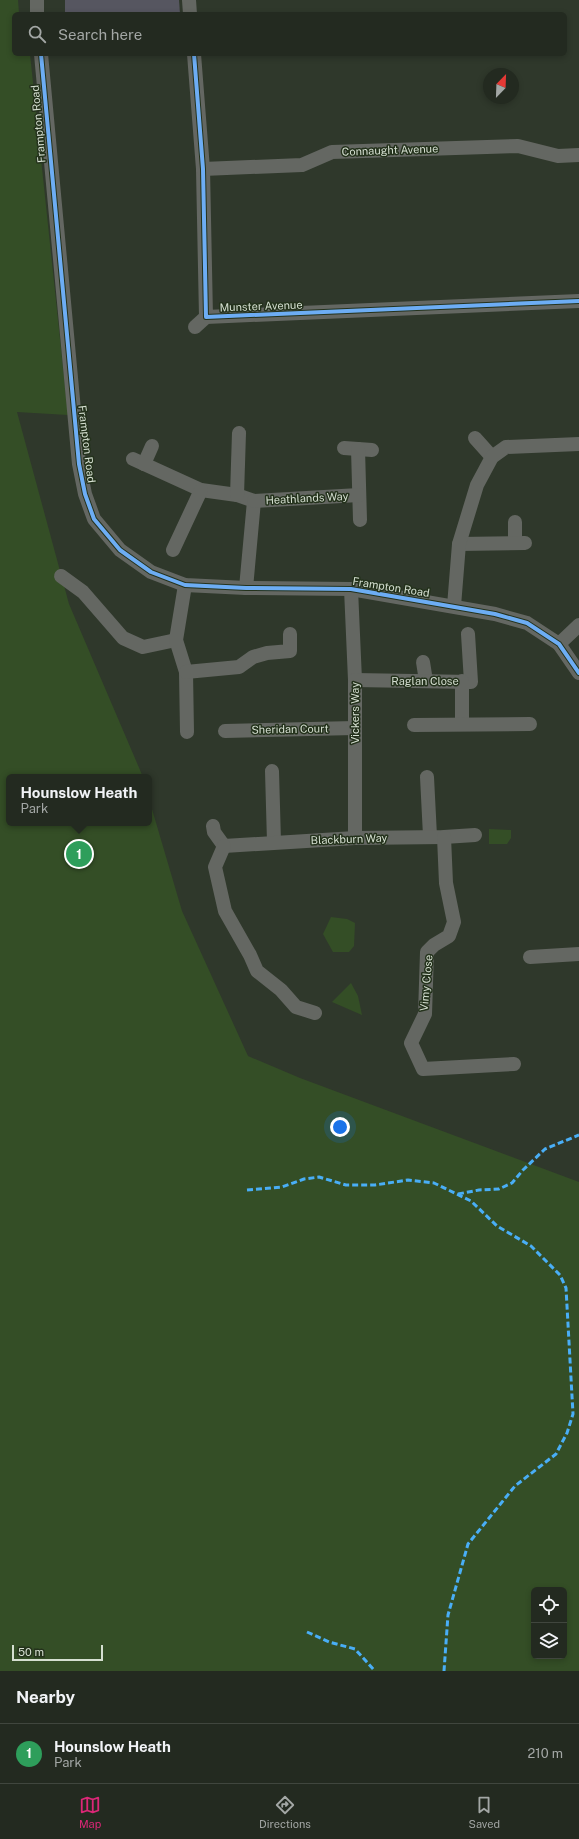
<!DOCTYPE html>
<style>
body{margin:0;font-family:"Public Sans",sans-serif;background:#2b3229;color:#f1f3f6}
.controls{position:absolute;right:12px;bottom:12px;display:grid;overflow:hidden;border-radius:6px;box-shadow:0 2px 6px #0003}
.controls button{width:36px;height:36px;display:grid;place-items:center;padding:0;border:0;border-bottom:1px solid #40463e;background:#232a20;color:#f1f3f6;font:20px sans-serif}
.compass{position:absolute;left:483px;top:68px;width:36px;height:36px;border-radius:50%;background:#232a20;box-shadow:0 2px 6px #0003;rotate:23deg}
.scale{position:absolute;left:12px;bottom:10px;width:91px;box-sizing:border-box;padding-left:4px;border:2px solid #d5dfd1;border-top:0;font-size:11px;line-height:14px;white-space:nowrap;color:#d5dfd1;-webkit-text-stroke:3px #24321c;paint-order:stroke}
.you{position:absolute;left:340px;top:1127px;width:14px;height:14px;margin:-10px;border:3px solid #fff;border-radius:50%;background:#1a73e8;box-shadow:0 0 0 6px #1a73e833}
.badge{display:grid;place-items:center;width:26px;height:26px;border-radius:50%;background:#db2777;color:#fff;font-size:13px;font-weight:700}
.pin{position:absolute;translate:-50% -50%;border:2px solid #fff;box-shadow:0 1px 4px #0006}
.popup{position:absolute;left:6px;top:774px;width:146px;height:52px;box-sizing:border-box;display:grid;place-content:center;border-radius:6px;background:#232a20;filter:drop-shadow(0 1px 3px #0005);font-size:13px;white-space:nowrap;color:#a3a7a5}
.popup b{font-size:15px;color:#f1f3f6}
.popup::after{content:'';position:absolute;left:50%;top:100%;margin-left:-8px;border:8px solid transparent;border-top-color:#232a20}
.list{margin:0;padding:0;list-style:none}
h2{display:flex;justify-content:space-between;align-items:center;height:52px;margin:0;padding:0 16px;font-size:17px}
h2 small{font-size:13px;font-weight:400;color:#a3a7a5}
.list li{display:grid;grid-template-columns:26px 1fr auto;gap:12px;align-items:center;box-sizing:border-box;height:60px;padding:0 16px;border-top:1px solid #40463e}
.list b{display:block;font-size:15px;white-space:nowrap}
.list p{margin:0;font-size:13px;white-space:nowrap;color:#a3a7a5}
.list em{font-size:13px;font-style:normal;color:#a3a7a5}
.icon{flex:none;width:22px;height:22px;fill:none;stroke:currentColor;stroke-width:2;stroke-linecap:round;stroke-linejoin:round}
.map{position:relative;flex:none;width:579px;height:1671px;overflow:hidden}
.search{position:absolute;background:#232a20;box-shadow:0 2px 6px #0003;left:12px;right:12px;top:12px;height:44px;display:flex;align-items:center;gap:10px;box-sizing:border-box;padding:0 14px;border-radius:6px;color:#a3a7a5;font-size:15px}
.sheet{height:112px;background:#232a20}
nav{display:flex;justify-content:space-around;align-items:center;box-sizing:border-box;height:56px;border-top:1px solid #40463e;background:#232a20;font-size:11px;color:#a3a7a5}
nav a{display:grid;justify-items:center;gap:2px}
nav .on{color:#db2777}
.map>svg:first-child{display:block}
.green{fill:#344e26;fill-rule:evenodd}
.building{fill:#565660}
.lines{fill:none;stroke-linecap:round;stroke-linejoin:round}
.street{stroke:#646762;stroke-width:14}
.quiet{stroke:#49aef6;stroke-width:3;stroke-dasharray:6 3;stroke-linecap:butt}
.cycleway-casing{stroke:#24321c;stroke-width:6}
.cycleway{stroke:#6dadf4;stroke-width:4}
.labels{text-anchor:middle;stroke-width:3;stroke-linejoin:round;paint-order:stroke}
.street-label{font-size:11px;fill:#d5dfd1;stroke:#24321c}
</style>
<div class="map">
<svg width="579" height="1671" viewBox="0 0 579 1671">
<rect width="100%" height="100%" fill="#2f382b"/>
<g class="green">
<path d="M0,0H18L19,14H14V54H30L68,415L17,412L69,604L143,777H9V823H149V799L182,911L248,1056L300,1078L579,1182V1671H0ZM534,1590H564V1656H534Z"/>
<path d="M489,829L511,830V838L507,844H489Z"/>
<path d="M331,917L347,919L355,923L354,946L349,952H333L323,934Z"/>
<path d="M351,983L358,996L362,1015L332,1002Z"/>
</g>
<path class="building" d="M65,0H179L180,14H65Z"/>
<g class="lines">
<g class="street">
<path d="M37,0V14"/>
<path d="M189,0L190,14"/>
<path d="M41,54L79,464L85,494L94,519L120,550L151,572L185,585L246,588L351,589L495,614L527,623L559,644L579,673"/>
<path d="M194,54L203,169L206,317L579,301"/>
<path d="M203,169L302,165L332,152L518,146L558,156L579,155"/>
<path d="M195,327L206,317"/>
<path d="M475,438L492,457"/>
<path d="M344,448L372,450"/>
<path d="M358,449L360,520"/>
<path d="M133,459L201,490L237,495L254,501L246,588"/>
<path d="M144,464L152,446"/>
<path d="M237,495L239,433"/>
<path d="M254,501L359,495"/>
<path d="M515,543V522"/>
<path d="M459,544L525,543"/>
<path d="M173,550L201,490"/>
<path d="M61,576L83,592L123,638L143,647L176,640"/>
<path d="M185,585L176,640L186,672L187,732"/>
<path d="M351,589L355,680V838"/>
<path d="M454,606L459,544L477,485L492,457L506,447L579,444"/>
<path d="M559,644L579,625"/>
<path d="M423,662L426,681"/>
<path d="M186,672L239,667L253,657L267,653L290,651V634"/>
<path d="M355,680L471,682L468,634"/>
<path d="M462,681V724"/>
<path d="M414,725L530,724"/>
<path d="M225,731L355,728"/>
<path d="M272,771L274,842"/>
<path d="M427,777L430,836"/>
<path d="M213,826L214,832L224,846L355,838L444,837L475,835"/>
<path d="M444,837L446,883L454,922L449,936L434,945L427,952L425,1014L411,1043L423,1069L514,1064"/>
<path d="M224,846L215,867L225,911L250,955L257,971L281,990L296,1007L315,1013"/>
<path d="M530,957L579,954"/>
</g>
<g class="quiet">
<path d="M247,1190L282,1187L304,1179L319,1177L346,1185H375L408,1180L434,1183L471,1201L497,1226L531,1246L560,1275L566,1288L573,1414L567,1433L556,1454L515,1486L468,1544L448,1615L444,1671"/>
<path d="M458,1194L479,1190L499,1189L512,1183L523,1170L545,1149L579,1135"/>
<path d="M307,1632L329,1642L355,1649L375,1671"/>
</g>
<defs>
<g id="cycleway">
<path d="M41,54L79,464L85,494L94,519L120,550L151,572L185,585L246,588L351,589L495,614L527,623L559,644L579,673"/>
<path d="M194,54L203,169L206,317L579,301"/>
</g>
</defs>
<use href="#cycleway" class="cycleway-casing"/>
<use href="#cycleway" class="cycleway"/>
</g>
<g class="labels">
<g class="street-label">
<text transform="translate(38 124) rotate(-95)" y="4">Frampton Road</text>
<text transform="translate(390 150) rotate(-2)" y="4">Connaught Avenue</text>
<text transform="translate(261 306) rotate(-2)" y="4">Munster Avenue</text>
<text transform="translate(87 444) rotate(83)" y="4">Frampton Road</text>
<text transform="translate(307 498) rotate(-3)" y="4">Heathlands Way</text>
<text transform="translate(391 587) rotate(9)" y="4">Frampton Road</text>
<text x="425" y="685">Raglan Close</text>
<text transform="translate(355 713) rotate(-90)" y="4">Vickers Way</text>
<text transform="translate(290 729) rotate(-1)" y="4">Sheridan Court</text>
<text transform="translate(349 839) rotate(-2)" y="4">Blackburn Way</text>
<text transform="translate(426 983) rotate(-85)" y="4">Vimy Close</text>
</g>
</g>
</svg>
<div class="controls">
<button><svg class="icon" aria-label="locate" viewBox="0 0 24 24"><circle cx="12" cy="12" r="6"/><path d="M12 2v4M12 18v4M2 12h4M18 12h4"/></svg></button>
<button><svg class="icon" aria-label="layers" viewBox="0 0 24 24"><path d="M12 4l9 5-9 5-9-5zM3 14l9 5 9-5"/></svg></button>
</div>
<svg class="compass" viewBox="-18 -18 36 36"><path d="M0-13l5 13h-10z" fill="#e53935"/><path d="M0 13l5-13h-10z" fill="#a3a7a5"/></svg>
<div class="scale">50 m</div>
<div class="you"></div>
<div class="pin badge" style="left:79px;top:854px;background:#2e9e5b">1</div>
<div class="popup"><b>Hounslow Heath</b>Park</div>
<div class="search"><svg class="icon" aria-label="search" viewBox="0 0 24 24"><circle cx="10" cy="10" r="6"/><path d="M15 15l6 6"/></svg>Search here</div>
</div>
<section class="sheet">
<h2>Nearby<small></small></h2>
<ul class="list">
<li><span class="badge" style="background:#2e9e5b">1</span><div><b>Hounslow Heath</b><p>Park</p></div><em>210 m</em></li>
</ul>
</section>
<nav>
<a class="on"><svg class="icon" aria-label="map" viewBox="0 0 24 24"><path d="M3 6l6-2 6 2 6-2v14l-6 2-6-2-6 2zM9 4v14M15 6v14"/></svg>Map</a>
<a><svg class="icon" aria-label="directions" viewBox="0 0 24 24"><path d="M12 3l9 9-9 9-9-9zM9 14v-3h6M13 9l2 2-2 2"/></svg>Directions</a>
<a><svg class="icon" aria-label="saved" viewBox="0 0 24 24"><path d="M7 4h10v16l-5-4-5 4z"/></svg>Saved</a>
</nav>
